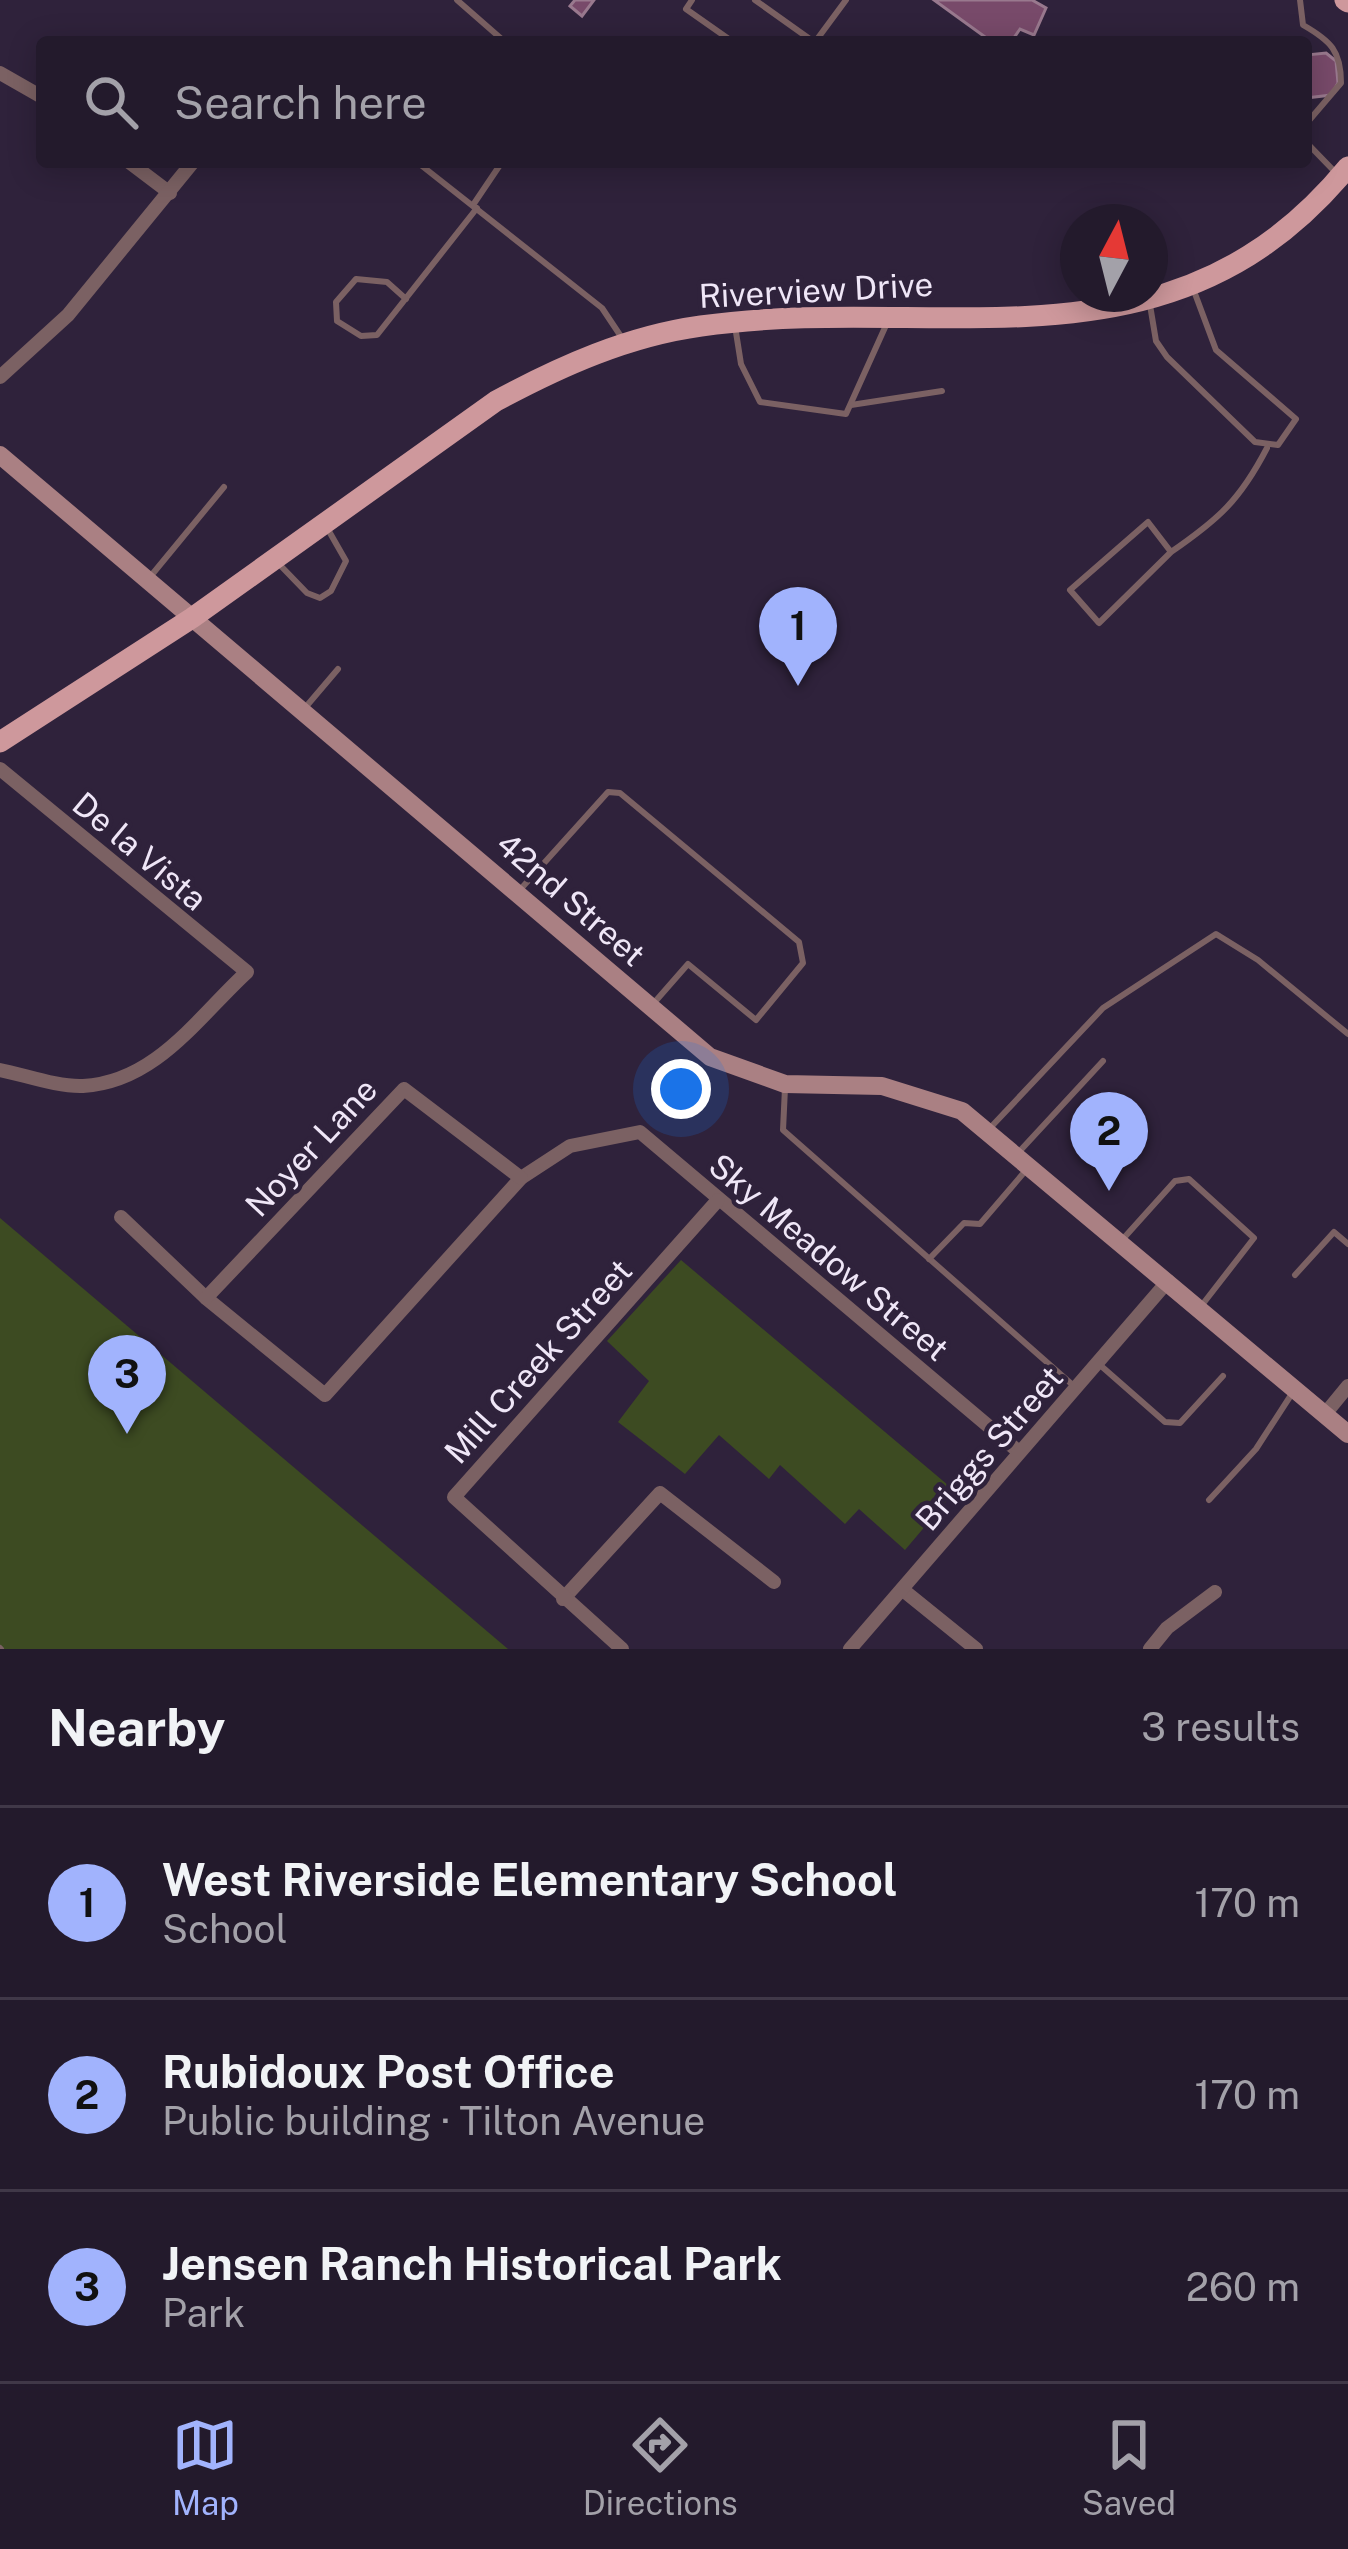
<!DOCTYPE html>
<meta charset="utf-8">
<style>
body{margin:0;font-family:"Public Sans",sans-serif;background:#2b2334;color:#f1f3f6}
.compass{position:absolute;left:1060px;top:204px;width:108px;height:108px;border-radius:50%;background:#231a2c;box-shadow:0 6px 30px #0003;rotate:7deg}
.you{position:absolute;left:681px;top:1089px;width:42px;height:42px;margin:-30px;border:9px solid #fff;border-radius:50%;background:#1a73e8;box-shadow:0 0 0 18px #1a73e833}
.badge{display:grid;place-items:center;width:78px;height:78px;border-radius:50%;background:#a1b3fd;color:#111;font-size:39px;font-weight:700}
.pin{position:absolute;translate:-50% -99px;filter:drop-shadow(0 3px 6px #0008)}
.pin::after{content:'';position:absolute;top:63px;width:42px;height:36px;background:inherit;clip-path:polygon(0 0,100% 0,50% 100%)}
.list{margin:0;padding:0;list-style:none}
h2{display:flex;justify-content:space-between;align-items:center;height:156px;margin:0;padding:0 48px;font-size:51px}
h2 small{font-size:39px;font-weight:400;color:#a3a1a9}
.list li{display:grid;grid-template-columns:78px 1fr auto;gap:36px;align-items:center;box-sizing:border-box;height:192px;padding:0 48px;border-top:3px solid #403848}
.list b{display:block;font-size:45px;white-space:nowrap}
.list p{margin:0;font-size:39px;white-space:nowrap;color:#a3a1a9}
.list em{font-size:39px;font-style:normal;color:#a3a1a9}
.icon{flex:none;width:66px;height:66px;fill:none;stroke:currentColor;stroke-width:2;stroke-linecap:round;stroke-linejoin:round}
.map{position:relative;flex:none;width:1348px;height:1649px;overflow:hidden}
.search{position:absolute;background:#231a2c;box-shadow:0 6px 30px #0003;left:36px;right:36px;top:36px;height:132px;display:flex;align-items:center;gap:30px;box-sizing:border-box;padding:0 42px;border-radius:12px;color:#a3a1a9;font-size:45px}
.sheet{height:732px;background:#231a2c}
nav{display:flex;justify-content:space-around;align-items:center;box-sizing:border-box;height:168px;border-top:3px solid #403848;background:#231a2c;font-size:33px;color:#a3a1a9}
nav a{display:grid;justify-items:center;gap:6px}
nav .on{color:#a1b3fd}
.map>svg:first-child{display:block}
.green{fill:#3d4b22}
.building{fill:#784a6a;stroke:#99798e;stroke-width:3}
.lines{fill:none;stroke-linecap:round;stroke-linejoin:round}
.lane{stroke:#7b6163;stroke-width:6}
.street{stroke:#7b6163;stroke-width:14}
.secondary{stroke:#aa8083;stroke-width:18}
.primary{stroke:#ce989c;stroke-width:21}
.labels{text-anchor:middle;stroke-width:9;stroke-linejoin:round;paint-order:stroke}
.street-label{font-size:33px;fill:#efe6f7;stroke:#2f223b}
</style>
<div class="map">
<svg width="1348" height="1649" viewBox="0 0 1348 1649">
<rect width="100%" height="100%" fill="#2f223b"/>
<g class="green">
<path d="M0,1218L508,1649H0Z"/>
<path d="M681,1260L955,1491L905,1550L859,1509L845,1524L780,1465L769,1479L719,1435L685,1474L618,1422L649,1381L607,1341Z"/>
</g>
<g class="building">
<path d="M575,0H594L582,16L570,6Z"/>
<path d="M934,0H1032L1046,8L1034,35L1020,29L1011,42H992Z"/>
<path d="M1326,53L1336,61L1338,83L1331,95L1306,98V55Z"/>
</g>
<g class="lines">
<g class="lane">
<path d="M457,0L505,42"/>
<path d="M692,0L686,9L733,42"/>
<path d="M755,0L814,42"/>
<path d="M1300,0L1303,25C1331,41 1341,51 1341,83L1306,124"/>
<path d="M815,42L846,0"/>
<path d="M1306,142L1337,174"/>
<path d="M417,162L602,308L624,341"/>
<path d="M473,205L502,162"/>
<path d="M406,299L387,282L356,279L336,302L337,321L361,336L377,335L477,208"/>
<path d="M1150,305L1156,341L1167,357L1255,442L1278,445L1296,419L1216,350L1194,291"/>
<path d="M735,326L741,364L760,402L846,414L887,323"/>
<path d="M851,405L942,391"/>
<path d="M1171,552L1099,623L1070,590L1148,522L1171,552C1219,519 1240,500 1267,448"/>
<path d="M278,563L307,593L320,598L331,591L346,561L326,526"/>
<path d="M150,577L224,487"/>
<path d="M304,709L338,669"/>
<path d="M518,892L608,792L620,793L799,942L803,963L756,1020L688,964L653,1004"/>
<path d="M785,1088L783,1130L1075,1387"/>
<path d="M991,1127L1103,1008L1216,934L1258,960L1348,1034"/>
<path d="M1018,1153L1103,1061"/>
<path d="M1122,1240L1175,1181L1189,1179L1254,1238L1202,1305"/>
<path d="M929,1259L964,1223L980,1224L1027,1169"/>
<path d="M1295,1275L1334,1232L1348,1244"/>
<path d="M1100,1365L1165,1422L1180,1423L1223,1376"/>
<path d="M1209,1500L1256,1449L1293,1392"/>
<path d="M0,1648L1,1649"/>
</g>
<g class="street">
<path d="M0,73L42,97"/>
<path d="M129,162L170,193"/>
<path d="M0,377L68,315L193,162"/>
<path d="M0,769L247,972C198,1017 156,1082 83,1086C57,1087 25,1075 0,1070"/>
<path d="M121,1217L206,1298L325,1395L521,1178L570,1146L640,1132L1019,1452"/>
<path d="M206,1298L404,1089L521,1178"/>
<path d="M1325,1414L1348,1386"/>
<path d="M903,1590L976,1649"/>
<path d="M563,1599L660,1493L774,1582"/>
<path d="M622,1649L454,1497L718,1200"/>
<path d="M850,1649L1168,1281"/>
<path d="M1150,1649L1167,1628L1215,1592"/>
</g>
<path class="secondary" d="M0,455L710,1057L785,1084L882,1086L962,1111L1348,1434"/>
<g class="primary">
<path d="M1345,0L1348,2"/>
<path d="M0,742L192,618L496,401C561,366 628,336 701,326C939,292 1170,384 1348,167"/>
</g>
</g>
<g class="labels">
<g class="street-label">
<text transform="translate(816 290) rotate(-3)" y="12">Riverview Drive</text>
<text transform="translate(140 851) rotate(40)" y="12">De la Vista</text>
<text transform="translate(571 899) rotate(41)" y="12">42nd Street</text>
<text transform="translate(311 1147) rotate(-47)" y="12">Noyer Lane</text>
<text transform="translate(829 1257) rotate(40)" y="12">Sky Meadow Street</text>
<text transform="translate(538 1361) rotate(-48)" y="12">Mill Creek Street</text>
<text transform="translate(989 1448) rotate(-49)" y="12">Briggs Street</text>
</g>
</g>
</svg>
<svg class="compass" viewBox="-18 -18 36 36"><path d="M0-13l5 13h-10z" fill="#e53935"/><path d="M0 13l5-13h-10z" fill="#a3a1a9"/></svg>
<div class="you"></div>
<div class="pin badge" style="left:798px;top:686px">1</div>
<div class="pin badge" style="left:1109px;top:1191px">2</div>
<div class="pin badge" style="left:127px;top:1434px">3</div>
<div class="search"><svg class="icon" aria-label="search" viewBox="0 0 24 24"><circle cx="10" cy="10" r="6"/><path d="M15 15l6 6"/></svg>Search here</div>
</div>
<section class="sheet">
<h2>Nearby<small>3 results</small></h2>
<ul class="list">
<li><span class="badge">1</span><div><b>West Riverside Elementary School</b><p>School</p></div><em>170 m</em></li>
<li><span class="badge">2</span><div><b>Rubidoux Post Office</b><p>Public building · Tilton Avenue</p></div><em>170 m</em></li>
<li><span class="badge">3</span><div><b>Jensen Ranch Historical Park</b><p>Park</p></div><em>260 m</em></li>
</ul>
</section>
<nav>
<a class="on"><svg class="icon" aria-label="map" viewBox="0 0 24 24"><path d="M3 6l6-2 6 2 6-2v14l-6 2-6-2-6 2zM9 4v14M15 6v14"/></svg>Map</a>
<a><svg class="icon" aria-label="directions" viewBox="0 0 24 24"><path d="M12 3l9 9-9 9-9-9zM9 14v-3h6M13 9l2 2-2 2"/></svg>Directions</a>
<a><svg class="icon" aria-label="saved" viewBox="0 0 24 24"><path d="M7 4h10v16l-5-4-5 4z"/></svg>Saved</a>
</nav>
